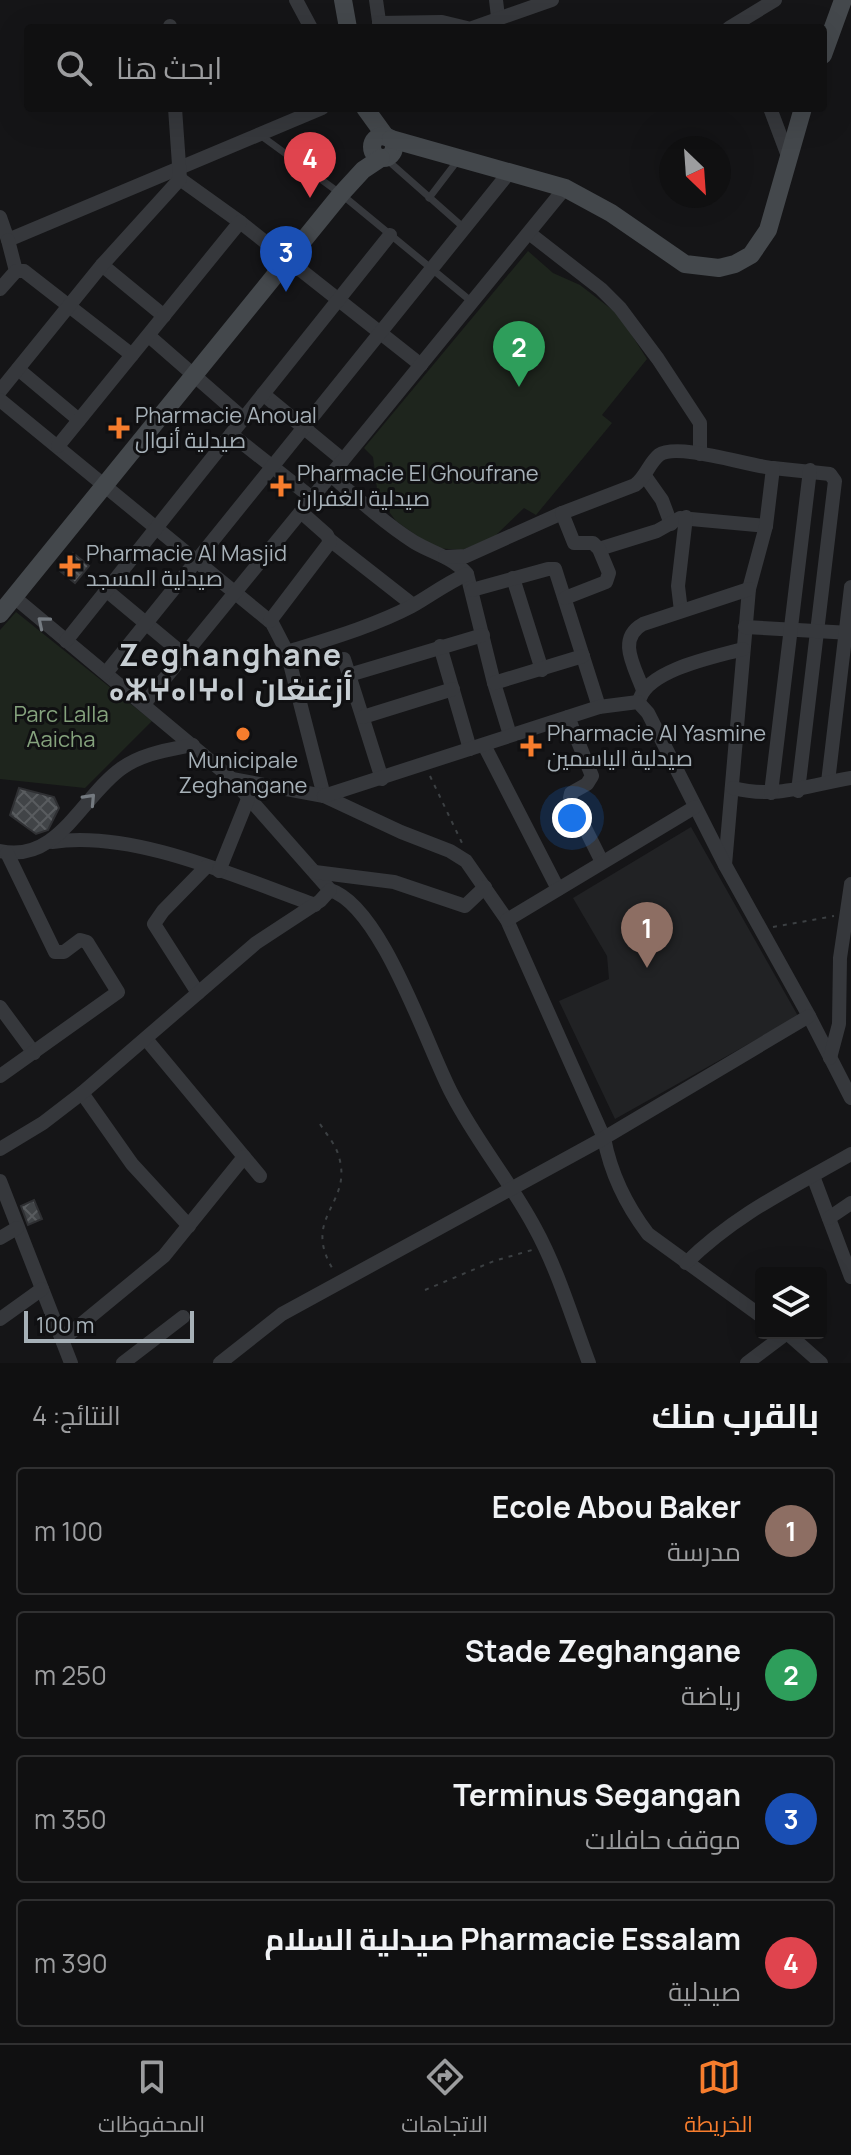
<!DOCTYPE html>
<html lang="ar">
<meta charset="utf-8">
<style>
body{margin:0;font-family:Manrope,Cairo,"Noto Sans Tifinagh",sans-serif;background:#19191a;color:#f1f3f6;direction:rtl}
.controls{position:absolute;right:24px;bottom:24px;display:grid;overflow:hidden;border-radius:8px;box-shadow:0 8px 32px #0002}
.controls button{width:72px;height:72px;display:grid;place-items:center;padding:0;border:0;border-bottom:2px solid #303031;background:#101011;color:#f1f3f6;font:40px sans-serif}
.compass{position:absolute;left:659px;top:136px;width:72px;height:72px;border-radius:50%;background:#101011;box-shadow:0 8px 32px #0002;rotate:155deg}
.scale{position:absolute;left:24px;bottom:20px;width:170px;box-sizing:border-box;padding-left:8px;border:4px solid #a6b0b7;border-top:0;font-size:22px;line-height:28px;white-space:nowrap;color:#a6b0b7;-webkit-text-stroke:6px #101012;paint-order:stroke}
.you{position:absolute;left:572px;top:818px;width:28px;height:28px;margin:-20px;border:6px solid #fff;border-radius:50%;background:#1a73e8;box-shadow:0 0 0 12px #1a73e833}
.badge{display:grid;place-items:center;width:52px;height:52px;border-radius:50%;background:#f77d2d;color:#fff;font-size:26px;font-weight:700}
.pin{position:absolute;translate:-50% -66px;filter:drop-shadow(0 2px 4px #0008)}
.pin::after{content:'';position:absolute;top:42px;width:28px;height:24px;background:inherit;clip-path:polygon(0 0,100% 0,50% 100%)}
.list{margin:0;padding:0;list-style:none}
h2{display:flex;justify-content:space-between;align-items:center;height:104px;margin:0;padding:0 32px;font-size:34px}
h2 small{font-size:26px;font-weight:400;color:#9c9d9f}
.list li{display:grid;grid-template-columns:52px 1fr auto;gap:24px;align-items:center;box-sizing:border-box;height:128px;margin:0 16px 16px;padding:0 16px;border:2px solid #303031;border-radius:8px}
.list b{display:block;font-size:30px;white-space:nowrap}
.list p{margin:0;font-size:26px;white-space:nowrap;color:#9c9d9f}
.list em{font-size:26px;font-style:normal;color:#9c9d9f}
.icon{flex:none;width:44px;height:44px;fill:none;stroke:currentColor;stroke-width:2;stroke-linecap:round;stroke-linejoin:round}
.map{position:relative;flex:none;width:851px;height:1363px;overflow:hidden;direction:ltr}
.search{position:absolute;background:#101011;box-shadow:0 8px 32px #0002;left:24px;right:24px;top:24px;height:88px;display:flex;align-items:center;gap:20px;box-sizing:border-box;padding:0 28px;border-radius:8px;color:#9c9d9f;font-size:30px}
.sheet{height:680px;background:#101011}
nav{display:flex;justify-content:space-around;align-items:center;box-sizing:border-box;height:112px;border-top:2px solid #303031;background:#101011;font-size:22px;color:#9c9d9f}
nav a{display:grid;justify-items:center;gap:4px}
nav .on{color:#f77d2d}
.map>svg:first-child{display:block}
.built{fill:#212224}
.park{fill:#1e251d}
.building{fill:url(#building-cross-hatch);stroke:#2f3033;stroke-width:2}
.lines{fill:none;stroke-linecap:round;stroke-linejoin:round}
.path{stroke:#3c4043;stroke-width:2;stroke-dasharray:4 6;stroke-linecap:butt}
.lane{stroke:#36383c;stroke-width:7}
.street{stroke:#36383c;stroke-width:14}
.secondary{stroke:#44484c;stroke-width:18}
.oneway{stroke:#747a80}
.poi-dot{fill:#f77d2d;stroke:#101012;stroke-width:3}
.labels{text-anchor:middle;stroke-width:6;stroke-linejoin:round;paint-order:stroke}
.poi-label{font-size:22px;fill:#a6b0b7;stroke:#101012;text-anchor:start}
.park-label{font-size:22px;fill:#85a37d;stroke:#101012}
.district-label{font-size:30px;font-weight:bold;letter-spacing:2px;fill:#c7ced3;stroke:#101012}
</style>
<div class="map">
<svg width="851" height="1363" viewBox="0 0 851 1363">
<defs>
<pattern id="building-cross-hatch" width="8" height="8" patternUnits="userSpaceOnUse" patternTransform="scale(2)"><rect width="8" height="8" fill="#414447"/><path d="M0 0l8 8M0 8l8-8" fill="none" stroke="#595c5f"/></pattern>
</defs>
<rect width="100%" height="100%" fill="#151517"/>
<path class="built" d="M691,827L798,1016L615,1119L559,1001L609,979L607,956L573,898Z"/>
<g class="park">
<path d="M528,251L553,273L580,285L619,315L647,359L602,415L612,423L536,515L524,508L494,537L462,550L434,548L396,521L378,497L373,457L364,448Z"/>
<path d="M16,612L152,721L85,788L0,779V630Z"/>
</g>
<g class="building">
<path d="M73,553L89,566L75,583L59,570Z"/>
<path d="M19,788L54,797L59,808L48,830L36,834L10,815Z"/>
<path d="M34,1200L42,1219L28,1225L21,1206Z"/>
</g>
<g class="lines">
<g class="path">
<path d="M430,776L462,843"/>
<path d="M773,927L834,916"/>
<path d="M320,1124C327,1135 336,1145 339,1157C353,1205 300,1217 334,1271"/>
<path d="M425,1290L494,1261L532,1250"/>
</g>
<g class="lane">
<path d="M260,135L341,194L472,302"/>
<path d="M385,158L463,227"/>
<path d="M429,198L458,160"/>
</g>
<g class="street">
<path d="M296,0L311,28"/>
<path d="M376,0L380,28"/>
<path d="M496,0L498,17"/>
<path d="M379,23L442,22L467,28"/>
<path d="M170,26V28"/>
<path d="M472,28L552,0"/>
<path d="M729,28L775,0"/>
<path d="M770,108L788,156"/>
<path d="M180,179L240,222L421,365"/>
<path d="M0,217L8,240L322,108"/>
<path d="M529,233L601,289L620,308L658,359L700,423V454"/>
<path d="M8,240L16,271"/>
<path d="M102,265L164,316"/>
<path d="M0,289L16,271H24L132,355"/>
<path d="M149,336L244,419"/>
<path d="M18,369L79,420"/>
<path d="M0,391L102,265L180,179L175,108"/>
<path d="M263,394L343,460"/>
<path d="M0,400L272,623L287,652L324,796"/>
<path d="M231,434L312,498"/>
<path d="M58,446L240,222"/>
<path d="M773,468L830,474L835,481L798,791"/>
<path d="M331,475C357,498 384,523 414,542C432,553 453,557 467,574L494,683L510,735"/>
<path d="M645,476L662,500L671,524"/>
<path d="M330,540L413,605"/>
<path d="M599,549L657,531L680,518L766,526"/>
<path d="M445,557L466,556L562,513"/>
<path d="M513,578L542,670"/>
<path d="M106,590L184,655"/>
<path d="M472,590L548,569H555L599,707"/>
<path d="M14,597L232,779L330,890C382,906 427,1047 452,1094C476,1141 510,1181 535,1228C558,1270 572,1318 589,1363"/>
<path d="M565,598L606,582L609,573L599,549L593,543H574L562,513L635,485C646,477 649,463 659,455C677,442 749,466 773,468L766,526L749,589L725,865"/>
<path d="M681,611L678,586L686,517"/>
<path d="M270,621L330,542L327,535L301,512"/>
<path d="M745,627L851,633"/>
<path d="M66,641L390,235"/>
<path d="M440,646L470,749"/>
<path d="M287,652C329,639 374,626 412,606C431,595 447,583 467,574"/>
<path d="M344,659L382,779"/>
<path d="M106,673L508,174"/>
<path d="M349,675L483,635"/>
<path d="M494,683L583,656"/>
<path d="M643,690C635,667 616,639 643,624L749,589"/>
<path d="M640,698C651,669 715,657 743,649"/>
<path d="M144,704L565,188"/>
<path d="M363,717L453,689"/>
<path d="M568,717L592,776L587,784L571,793L570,798L602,862"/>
<path d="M484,745L558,889"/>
<path d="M232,779L324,796L401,832L450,851L466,861L507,920L604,1138C611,1175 626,1205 648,1234L761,1316"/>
<path d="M828,782L851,587"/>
<path d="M733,788C775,799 810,785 851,778"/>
<path d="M771,793L810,470"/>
<path d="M324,796L599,707L638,702L648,713L725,865L809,1016L851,1098"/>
<path d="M52,842C133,829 239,878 315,905"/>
<path d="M0,851C58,864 82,796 122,768C143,753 169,750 193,745"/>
<path d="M219,871L248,799"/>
<path d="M315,872L394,882L465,906L485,887"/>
<path d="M507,920L695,807"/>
<path d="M198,993L154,924L163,911L206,867"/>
<path d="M0,1007L34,1053"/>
<path d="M146,1039L260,1176"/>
<path d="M830,1058L839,1024L840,958L851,884"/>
<path d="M0,1076L118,992L87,942L80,940L64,952H55L7,853"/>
<path d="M82,1093L132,1164L189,1226"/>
<path d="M0,1149L43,1123L82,1093L256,943L320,901L330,890"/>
<path d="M813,1176L851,1277"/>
<path d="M0,1181L71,1363"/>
<path d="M829,1218L851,1203"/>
<path d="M0,1238L17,1228"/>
<path d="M686,1263C737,1213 790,1189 851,1154"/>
<path d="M0,1319L42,1289"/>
<path d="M787,1333L821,1363"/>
<path d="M62,1340L164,1256L244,1157"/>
<path d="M123,1363L183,1317"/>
<path d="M220,1363L282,1314L604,1138L809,1016"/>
<path d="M747,1363L787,1333"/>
</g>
<g class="secondary">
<path d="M343,0L348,28"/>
<path d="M823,55L843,0"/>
<path d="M365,108L386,137"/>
<circle cx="383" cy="147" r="11"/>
<path d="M391,139L565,188L611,213L685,264L719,268L735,264L751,255L768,230L803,108"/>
<path d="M0,614L341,194L363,170L381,158"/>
</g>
</g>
<defs><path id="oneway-chevron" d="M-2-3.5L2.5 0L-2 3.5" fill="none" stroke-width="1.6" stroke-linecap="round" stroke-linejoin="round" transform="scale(2)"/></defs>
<g class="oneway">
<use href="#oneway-chevron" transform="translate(43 622) rotate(-140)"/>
<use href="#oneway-chevron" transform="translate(90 799) rotate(-47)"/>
</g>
<g class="poi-dot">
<path d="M115 416h8v8h8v8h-8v8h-8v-8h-8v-8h8z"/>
<path d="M277 474h8v8h8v8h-8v8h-8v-8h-8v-8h8z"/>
<path d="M66 554h8v8h8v8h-8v8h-8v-8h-8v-8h8z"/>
<circle cx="243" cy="734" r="8"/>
<path d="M527 734h8v8h8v8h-8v8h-8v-8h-8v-8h8z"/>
</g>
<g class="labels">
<g class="poi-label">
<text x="135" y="423">Pharmacie Anoual<tspan x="135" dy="25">صيدلية أنوال</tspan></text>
<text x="297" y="481">Pharmacie El Ghoufrane<tspan x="297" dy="25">صيدلية الغفران</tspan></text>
<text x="86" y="561">Pharmacie Al Masjid<tspan x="86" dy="25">صيدلية المسجد</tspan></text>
<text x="547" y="741">Pharmacie Al Yasmine<tspan x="547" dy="25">صيدلية الياسمين</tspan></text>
<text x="243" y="768" text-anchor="middle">Municipale<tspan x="243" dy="25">Zeghangane</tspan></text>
</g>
<g class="park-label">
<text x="61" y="722">Parc Lalla<tspan x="61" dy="25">Aaicha</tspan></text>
</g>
<g class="district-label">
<text x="231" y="666">Zeghanghane<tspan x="231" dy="34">ⴰⵣⵖⴰⵏⵖⴰⵏ أزغنغان</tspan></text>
</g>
</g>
</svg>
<div class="controls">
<button><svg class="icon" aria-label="layers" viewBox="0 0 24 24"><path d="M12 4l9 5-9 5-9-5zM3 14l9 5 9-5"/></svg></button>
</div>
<svg class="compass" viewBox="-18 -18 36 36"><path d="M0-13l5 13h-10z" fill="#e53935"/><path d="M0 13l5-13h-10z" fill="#9c9d9f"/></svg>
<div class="scale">100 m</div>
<div class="you"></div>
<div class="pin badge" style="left:647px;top:968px;background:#8d6e63">1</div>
<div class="pin badge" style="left:519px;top:387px;background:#2e9e5b">2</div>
<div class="pin badge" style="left:286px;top:292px;background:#1a4fb4">3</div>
<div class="pin badge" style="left:310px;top:198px;background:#e0444e">4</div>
<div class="search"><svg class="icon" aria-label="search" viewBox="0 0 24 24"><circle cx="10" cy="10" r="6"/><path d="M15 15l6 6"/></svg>ابحث هنا</div>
</div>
<section class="sheet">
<h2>بالقرب منك<small>النتائج: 4</small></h2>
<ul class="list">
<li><span class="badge" style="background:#8d6e63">1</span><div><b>Ecole Abou Baker</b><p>مدرسة</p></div><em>100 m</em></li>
<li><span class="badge" style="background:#2e9e5b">2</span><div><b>Stade Zeghangane</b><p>رياضة</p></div><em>250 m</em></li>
<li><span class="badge" style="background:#1a4fb4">3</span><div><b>Terminus Segangan</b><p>موقف حافلات</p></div><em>350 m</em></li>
<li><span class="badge" style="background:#e0444e">4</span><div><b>Pharmacie Essalam صيدلية السلام</b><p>صيدلية</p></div><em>390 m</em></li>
</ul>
</section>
<nav>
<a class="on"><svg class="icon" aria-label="map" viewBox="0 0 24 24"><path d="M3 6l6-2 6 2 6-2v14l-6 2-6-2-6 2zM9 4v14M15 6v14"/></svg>الخريطة</a>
<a><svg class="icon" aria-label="directions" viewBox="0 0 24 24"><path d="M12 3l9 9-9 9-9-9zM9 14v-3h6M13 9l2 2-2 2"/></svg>الاتجاهات</a>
<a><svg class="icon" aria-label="saved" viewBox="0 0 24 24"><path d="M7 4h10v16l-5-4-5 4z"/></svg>المحفوظات</a>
</nav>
